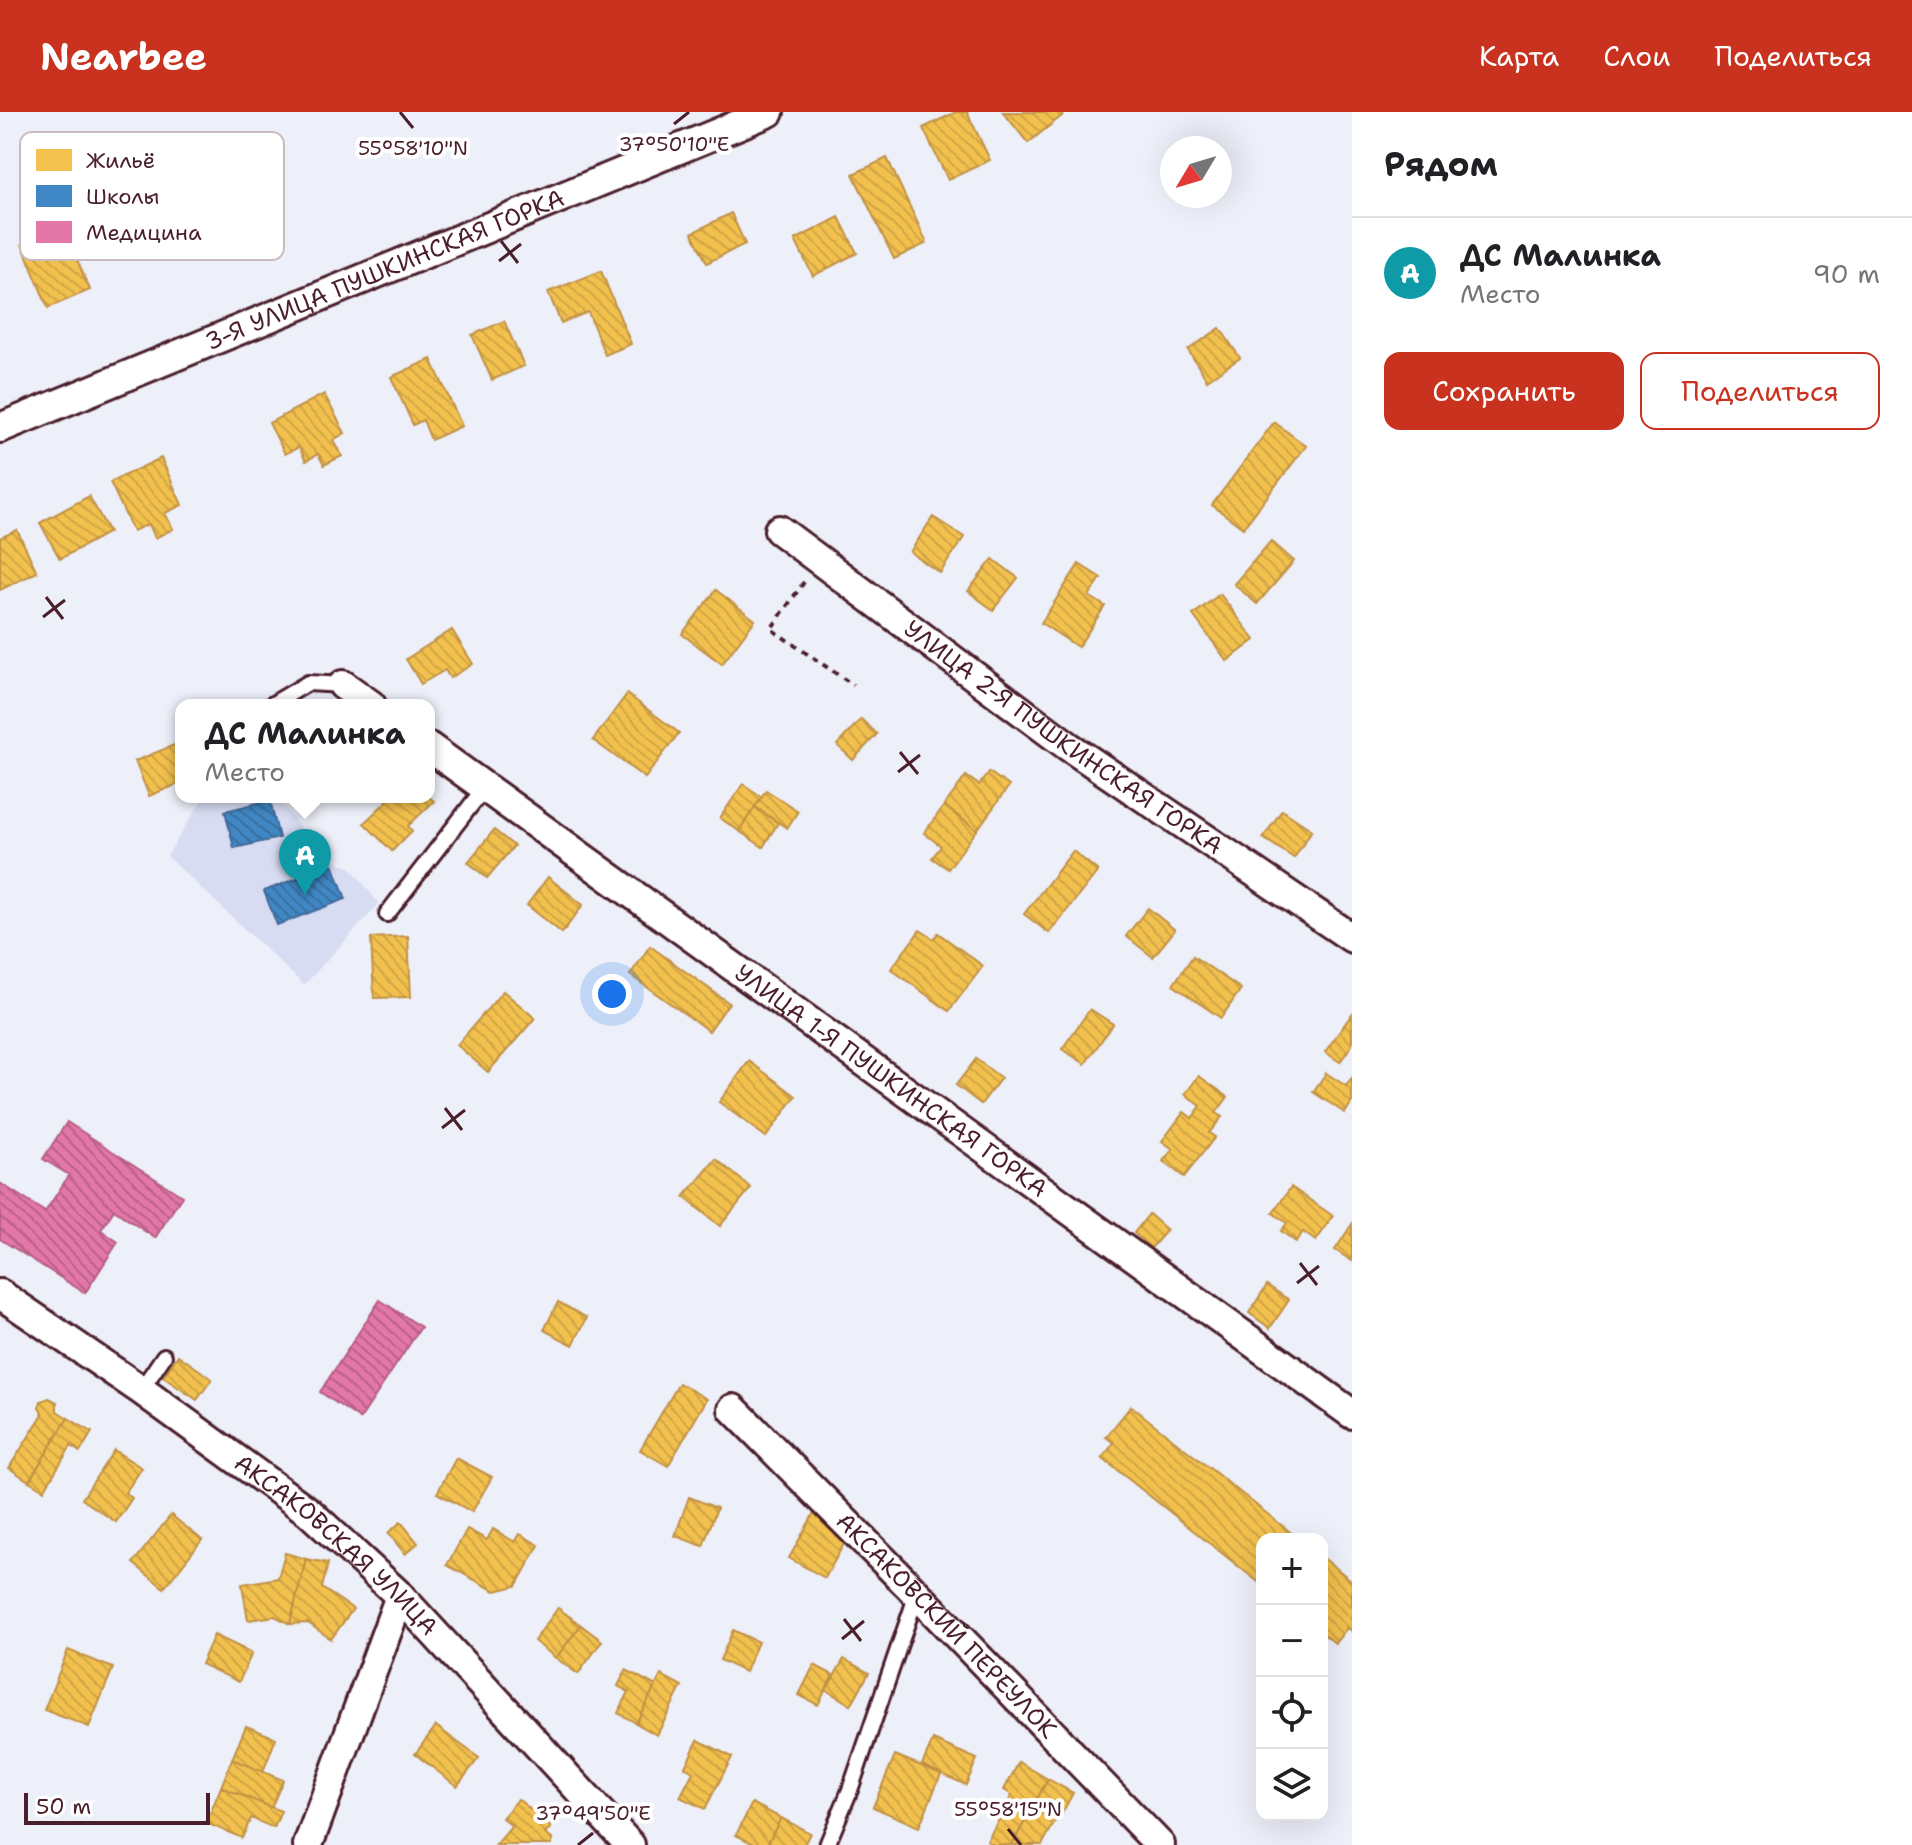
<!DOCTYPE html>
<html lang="ru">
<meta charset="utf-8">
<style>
body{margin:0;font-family:"Shantell Sans",sans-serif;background:#f6f6f6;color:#202124}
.controls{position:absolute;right:24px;bottom:24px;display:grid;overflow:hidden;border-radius:16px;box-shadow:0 8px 32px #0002}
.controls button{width:72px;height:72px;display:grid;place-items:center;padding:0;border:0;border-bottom:2px solid #e0e0e0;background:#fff;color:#202124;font:40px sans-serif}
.compass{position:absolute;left:1160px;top:24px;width:72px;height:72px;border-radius:50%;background:#fff;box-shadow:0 8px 32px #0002;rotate:232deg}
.scale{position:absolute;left:24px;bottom:20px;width:186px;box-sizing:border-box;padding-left:8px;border:4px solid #4a1f2b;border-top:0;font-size:22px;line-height:28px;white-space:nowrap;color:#4a1f2b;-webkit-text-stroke:6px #fff;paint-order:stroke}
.you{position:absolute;left:612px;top:882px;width:28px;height:28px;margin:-20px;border:6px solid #fff;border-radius:50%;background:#1a73e8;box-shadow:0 0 0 12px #1a73e833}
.badge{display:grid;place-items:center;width:52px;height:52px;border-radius:50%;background:#c8321e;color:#fff;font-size:26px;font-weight:700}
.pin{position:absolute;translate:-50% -66px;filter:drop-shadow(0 2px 4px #0008)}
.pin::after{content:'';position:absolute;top:42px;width:28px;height:24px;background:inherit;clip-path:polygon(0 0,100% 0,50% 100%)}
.popup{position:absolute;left:175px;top:587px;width:260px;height:104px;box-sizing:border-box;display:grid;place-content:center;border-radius:16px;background:#fff;filter:drop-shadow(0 2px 6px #0005);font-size:26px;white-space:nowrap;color:#757577}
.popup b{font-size:30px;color:#202124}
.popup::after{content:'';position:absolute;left:50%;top:100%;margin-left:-16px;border:16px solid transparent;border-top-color:#fff}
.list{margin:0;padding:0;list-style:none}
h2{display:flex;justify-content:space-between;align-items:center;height:104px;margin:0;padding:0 32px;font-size:34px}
h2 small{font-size:26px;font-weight:400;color:#757577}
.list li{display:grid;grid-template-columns:52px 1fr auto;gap:24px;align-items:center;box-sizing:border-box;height:112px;padding:0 32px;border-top:2px solid #e0e0e0}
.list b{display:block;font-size:30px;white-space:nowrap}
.list p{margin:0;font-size:26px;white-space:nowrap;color:#757577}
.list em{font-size:26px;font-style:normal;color:#757577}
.actions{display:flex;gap:16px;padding:24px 32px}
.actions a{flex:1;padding:18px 0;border:2px solid #c8321e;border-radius:16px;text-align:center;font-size:28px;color:#c8321e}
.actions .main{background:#c8321e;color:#fff}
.icon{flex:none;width:44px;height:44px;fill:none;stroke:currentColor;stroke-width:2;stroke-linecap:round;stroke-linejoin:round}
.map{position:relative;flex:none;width:1352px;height:1733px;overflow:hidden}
header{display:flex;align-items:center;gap:48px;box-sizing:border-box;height:112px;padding:0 40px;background:#c8321e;color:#fff}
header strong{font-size:38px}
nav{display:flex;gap:44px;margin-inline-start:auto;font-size:28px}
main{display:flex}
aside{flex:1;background:#fff}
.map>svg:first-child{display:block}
.built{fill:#d7dcf2}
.homes{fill:url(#homes-back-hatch);stroke:#c09044;stroke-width:2}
.schools{fill:url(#schools-back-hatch);stroke:#426897;stroke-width:2}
.health{fill:url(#health-back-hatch);stroke:#b55d82;stroke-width:2}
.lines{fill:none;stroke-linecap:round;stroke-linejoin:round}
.service-casing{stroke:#4a1f2b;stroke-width:20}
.minor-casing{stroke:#4a1f2b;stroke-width:34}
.path{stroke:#4a1f2b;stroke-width:4;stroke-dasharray:6 6;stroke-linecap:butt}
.service{stroke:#fff;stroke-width:14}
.minor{stroke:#fff;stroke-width:28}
.ticks{fill:none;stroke:#4a1f2b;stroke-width:3}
.labels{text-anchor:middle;stroke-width:8;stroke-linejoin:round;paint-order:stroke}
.street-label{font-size:24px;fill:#4a1f2b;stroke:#fff}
.key{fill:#fff;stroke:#c9bcbf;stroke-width:2}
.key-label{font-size:22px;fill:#4a1f2b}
.ticks-label{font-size:20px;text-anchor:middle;fill:#4a1f2b;stroke:#fff;stroke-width:8;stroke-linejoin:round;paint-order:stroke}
</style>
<header>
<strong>Nearbee</strong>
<nav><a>Карта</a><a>Слои</a><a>Поделиться</a></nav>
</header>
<main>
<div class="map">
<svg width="1352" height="1733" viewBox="0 0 1352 1733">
<defs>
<pattern id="homes-back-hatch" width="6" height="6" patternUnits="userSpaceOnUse" patternTransform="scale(2)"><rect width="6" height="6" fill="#f2c14e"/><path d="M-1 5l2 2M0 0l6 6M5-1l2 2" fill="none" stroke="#d1a544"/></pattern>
<pattern id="schools-back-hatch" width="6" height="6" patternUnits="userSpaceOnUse" patternTransform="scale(2)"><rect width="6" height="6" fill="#3f88c5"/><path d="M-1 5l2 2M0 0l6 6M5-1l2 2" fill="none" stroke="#376fa0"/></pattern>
<pattern id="health-back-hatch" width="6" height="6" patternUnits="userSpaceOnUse" patternTransform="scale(2)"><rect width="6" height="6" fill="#e377a8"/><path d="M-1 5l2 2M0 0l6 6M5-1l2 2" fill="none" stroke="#ba6189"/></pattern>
</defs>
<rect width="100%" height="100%" fill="#edeff9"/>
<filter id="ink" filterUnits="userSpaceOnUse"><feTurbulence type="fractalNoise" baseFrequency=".0125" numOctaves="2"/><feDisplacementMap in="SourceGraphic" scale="16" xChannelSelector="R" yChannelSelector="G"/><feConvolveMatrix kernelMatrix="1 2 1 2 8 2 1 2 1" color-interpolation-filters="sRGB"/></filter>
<g filter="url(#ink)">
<path class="built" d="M204,685H278L309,729L341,752L351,756L379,792L304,873L167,744Z"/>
<g class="homes">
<path d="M956,0H967L990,48L948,68L923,16Z"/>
<path d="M1003,0H1060L1063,3L1028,31Z"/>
<path d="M887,46L927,131L894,147L853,62Z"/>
<path d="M731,101L745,132L707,151L692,121Z"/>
<path d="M839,105L857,141L813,164L795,128Z"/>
<path d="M63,115L90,178L48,196L22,132Z"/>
<path d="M601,159L631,232L605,243L588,200L561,211L548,180Z"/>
<path d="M504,209L524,254L492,268L472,223Z"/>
<path d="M1220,216L1240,246L1207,268L1188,238Z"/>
<path d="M431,247L462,314L431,328L423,308L413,313L391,265Z"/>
<path d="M324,282L345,321L333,328L342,344L324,353L318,342L306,349L299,335L285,342L269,311Z"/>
<path d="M1274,310L1306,334L1243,416L1212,393Z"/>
<path d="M161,346L182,393L165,401L173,417L155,426L149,412L133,419L110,370Z"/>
<path d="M89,384L109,420L60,447L40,411Z"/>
<path d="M933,405L964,425L940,461L910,440Z"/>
<path d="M17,418L37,460L0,478V426Z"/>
<path d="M1271,429L1294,449L1257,492L1234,472Z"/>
<path d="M993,447L1018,466L993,498L968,479Z"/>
<path d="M1079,452L1101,466L1089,484L1105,494L1078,535L1041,511Z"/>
<path d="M716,478L755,508L722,552L682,522Z"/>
<path d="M1220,482L1255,528L1227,549L1193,503Z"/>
<path d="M452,518L473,552L450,566L445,558L421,572L406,547Z"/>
<path d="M627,582L679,621L645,666L593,628Z"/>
<path d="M861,607L877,622L853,648L837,633Z"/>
<path d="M174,633L181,651V671L149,684L135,649Z"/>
<path d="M989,660L1009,674L977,718L944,694L966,664L979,673Z"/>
<path d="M743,672L762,685L739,719L720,706Z"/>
<path d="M766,678L798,699L787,716L755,695Z"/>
<path d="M391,685H429L434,689L408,714L412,719L392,739L364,711Z"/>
<path d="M944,694L977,718L948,757L932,746L941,734L924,721Z"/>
<path d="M755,695L778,711L763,735L739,719Z"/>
<path d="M1282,698L1312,718L1294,746L1263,726Z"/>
<path d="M494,718L514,734L487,766L468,750Z"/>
<path d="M1073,739L1098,759L1049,821L1024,802Z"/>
<path d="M548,765L583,793L562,821L527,793Z"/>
<path d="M1148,796L1175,818L1153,845L1126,824Z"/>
<path d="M920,818L934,827L938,821L983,854L949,899L891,857Z"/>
<path d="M408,824L411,885L374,886L371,826Z"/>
<path d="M650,834L729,891L709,919L630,863Z"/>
<path d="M1193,844L1241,877L1221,906L1173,873Z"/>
<path d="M503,879L535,906L488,960L457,933Z"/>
<path d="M1090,897L1113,912L1085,952L1062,937Z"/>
<path d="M1352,902V933L1340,950L1325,940Z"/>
<path d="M976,947L1001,966L981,992L956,973Z"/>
<path d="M749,949L796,984L766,1025L719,990Z"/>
<path d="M1326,961L1346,974L1352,966V990L1345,1001L1313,980Z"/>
<path d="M1199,964L1228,985L1216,1001L1222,1005L1209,1021L1215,1025L1184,1065L1163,1049L1173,1037L1162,1029L1184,1000L1192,1006L1201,994L1185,982Z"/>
<path d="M716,1047L751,1076L720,1114L684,1085Z"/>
<path d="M1291,1075L1333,1104L1316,1129L1303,1120L1296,1130L1281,1119L1287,1111L1273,1101Z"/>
<path d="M1149,1102L1167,1118L1151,1136L1134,1121Z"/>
<path d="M1352,1112V1149L1335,1138Z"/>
<path d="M1267,1173L1289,1188L1270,1216L1249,1201Z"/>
<path d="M558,1190L587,1206L573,1233L544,1218Z"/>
<path d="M178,1243L212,1267L197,1288L163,1265Z"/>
<path d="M679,1271L707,1287L668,1354L640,1338Z"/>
<path d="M49,1286L57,1290V1299L68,1306L29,1369L9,1356L43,1302L39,1296L41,1289Z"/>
<path d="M1131,1294L1299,1427H1262V1473L1102,1346L1114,1331L1106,1325Z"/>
<path d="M68,1306L92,1320L80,1340L71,1334L44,1378L29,1369Z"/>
<path d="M114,1338L142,1356L125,1381L132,1386L116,1410L82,1387Z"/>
<path d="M456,1346L492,1365L472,1400L437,1381Z"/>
<path d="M689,1385L717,1396L703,1434L675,1424Z"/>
<path d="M814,1401L850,1421L825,1466L789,1446Z"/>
<path d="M171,1403L202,1428L164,1476L133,1451Z"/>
<path d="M401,1410L418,1431L405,1442L388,1421Z"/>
<path d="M467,1417L487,1428L493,1417L515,1430L520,1422L539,1433L516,1474L495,1479L447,1453Z"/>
<path d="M285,1441L306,1447L290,1512L275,1504L248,1508L242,1472L278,1466Z"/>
<path d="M1322,1445L1352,1469V1520L1347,1516L1335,1531L1322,1521Z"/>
<path d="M306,1447L328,1451L322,1476L353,1497L331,1527L308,1511L290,1512Z"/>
<path d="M558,1496L581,1513L556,1546L534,1529Z"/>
<path d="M581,1513L602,1529L578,1562L556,1546Z"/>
<path d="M733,1518L758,1530L745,1560L720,1548Z"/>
<path d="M214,1523L252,1541L239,1570L201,1552Z"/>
<path d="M68,1538L113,1556L89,1615L44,1598Z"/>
<path d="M844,1547L869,1561L851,1593L826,1578Z"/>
<path d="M814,1553L833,1563L818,1593L799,1583Z"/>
<path d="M626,1558L656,1574L636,1611L618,1601L629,1580L618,1574Z"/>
<path d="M661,1563L682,1574L657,1623L636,1611Z"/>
<path d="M246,1614L276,1626L263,1660L232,1647Z"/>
<path d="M436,1614L479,1646L457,1674L415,1642Z"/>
<path d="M698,1628L732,1645L705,1697L680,1685L693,1660L685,1655Z"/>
<path d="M933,1628L977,1647L966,1673L922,1653Z"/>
<path d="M895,1643L941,1662L919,1715L873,1695Z"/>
<path d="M232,1647L283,1668L271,1696L221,1675Z"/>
<path d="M1019,1650L1048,1667L1012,1733H994L987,1729L1012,1683L1004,1678Z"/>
<path d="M1048,1667L1073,1681L1059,1707L1034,1693Z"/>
<path d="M221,1675L281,1699L274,1716L251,1706L242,1726L206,1711Z"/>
<path d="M518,1687L551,1715L545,1722L552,1727V1733H496L512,1714L502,1706Z"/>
<path d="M752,1691L781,1706L767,1733H756L736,1723Z"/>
<path d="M1034,1693L1057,1706L1042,1733H1012Z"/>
<path d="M781,1706L810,1721L804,1733H767Z"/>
</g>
<g class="schools">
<path d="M270,688L279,726L234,736L225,699Z"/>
<path d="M333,752L346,787L277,813L264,779Z"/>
</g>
<g class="health">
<path d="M67,1010L182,1084L155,1126L114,1098L101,1118L118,1130L85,1181L0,1127V1071L45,1100L69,1063L43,1047Z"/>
<path d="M380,1188L421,1215L360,1307L320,1280Z"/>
</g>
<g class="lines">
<defs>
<g id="service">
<path d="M271,593L308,571L343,573"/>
<path d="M387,802L485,675"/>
<path d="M141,1278L164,1244"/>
<path d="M827,1733L850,1678L917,1482"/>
</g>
<g id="minor">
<path id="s1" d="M0,316L769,0"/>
<path id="s2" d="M779,418L1068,634L1352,826"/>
<path d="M343,573L371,593"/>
<path id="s3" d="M429,635L1352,1302"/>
<path id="s4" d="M0,1182L141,1278L309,1400L400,1484L630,1733"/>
<path id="s5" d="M733,1297L917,1482L1160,1733"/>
<path d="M308,1733L400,1484"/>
</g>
</defs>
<use href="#service" class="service-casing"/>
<use href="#minor" class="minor-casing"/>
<path class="path" d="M804,470L771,517L853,573"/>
<use href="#service" class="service"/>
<use href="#minor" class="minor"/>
</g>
</g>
<path class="ticks" d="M400,0L413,16M674,12L689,0M501,129L518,151M499,149L521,132M46,485L63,507M43,505L65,488M900,640L918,662M898,660L920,643M445,996L462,1018M442,1016L465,998M1300,1151L1317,1173M1297,1171L1319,1154M844,1507L861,1529M842,1527L864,1509M1008,1717L1021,1733M578,1733L593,1721"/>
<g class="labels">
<g class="street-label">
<text dy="8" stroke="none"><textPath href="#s1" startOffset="416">3-Я УЛИЦА ПУШКИНСКАЯ ГОРКА</textPath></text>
<text dy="8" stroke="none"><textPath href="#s2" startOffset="352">УЛИЦА 2-Я ПУШКИНСКАЯ ГОРКА</textPath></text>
<text dy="8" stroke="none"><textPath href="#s3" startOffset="570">УЛИЦА 1-Я ПУШКИНСКАЯ ГОРКА</textPath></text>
<text dy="8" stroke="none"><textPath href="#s4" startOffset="420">АКСАКОВСКАЯ УЛИЦА</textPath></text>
<text dy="8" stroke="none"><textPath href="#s5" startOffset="304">АКСАКОВСКИЙ ПЕРЕУЛОК</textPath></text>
</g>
</g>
<rect x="20" y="20" width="264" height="128" rx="12" class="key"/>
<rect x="36" y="37" width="36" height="22" fill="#f2c14e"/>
<rect x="36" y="73" width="36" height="22" fill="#3f88c5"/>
<rect x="36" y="109" width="36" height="22" fill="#e377a8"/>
<g class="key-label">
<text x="86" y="56">Жильё</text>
<text x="86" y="92">Школы</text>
<text x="86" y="128">Медицина</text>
</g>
<g class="ticks-label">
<text x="674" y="39">37°50'10"E</text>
<text x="413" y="43">55°58'10"N</text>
<text x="1008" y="1704">55°58'15"N</text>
<text x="593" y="1708">37°49'50"E</text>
</g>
</svg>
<div class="controls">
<button>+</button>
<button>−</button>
<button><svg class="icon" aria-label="locate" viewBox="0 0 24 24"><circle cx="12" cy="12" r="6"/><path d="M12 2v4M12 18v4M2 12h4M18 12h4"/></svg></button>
<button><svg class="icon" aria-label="layers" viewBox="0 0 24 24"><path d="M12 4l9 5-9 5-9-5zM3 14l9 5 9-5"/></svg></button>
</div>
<svg class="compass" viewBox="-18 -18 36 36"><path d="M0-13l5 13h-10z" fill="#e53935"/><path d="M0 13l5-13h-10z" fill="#757577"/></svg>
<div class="scale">50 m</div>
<div class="you"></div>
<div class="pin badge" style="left:305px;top:783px;background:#0f9aa8">A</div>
<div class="popup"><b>ДС Малинка</b>Место</div>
</div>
<aside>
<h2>Рядом<small></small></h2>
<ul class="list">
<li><span class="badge" style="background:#0f9aa8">A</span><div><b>ДС Малинка</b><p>Место</p></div><em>90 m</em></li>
</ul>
<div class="actions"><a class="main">Сохранить</a><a>Поделиться</a></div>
</aside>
</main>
